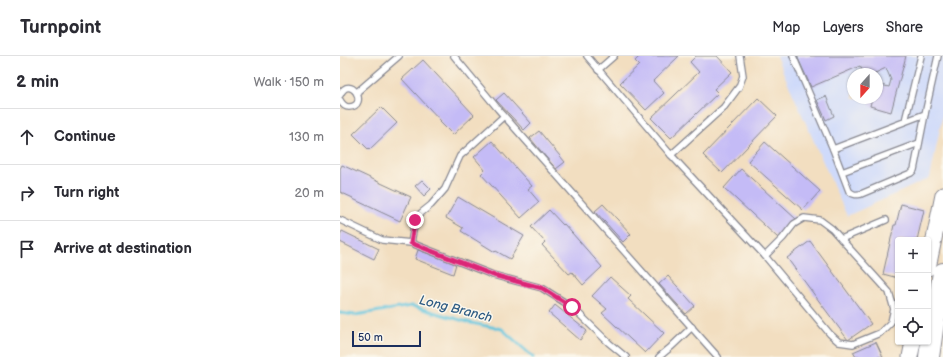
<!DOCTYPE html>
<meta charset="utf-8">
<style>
body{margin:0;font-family:"Balsamiq Sans",sans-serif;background:#f2f2f3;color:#2b2b33}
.controls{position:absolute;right:12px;bottom:12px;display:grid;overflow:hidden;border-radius:4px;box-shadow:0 1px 3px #0004}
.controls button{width:36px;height:36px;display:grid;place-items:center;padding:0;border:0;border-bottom:1px solid #e1e1e2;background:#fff;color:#2b2b33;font:20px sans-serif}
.compass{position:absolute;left:507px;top:12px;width:36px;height:36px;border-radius:50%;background:#fff;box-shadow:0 1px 3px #0004;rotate:201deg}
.scale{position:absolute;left:12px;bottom:10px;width:69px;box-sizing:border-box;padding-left:4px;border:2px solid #1b2f5e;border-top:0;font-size:11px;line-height:14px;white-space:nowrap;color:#1b2f5e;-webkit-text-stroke:3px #fbf7ec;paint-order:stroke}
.stop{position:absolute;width:12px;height:12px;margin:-9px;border:3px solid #db2777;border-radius:50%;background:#fff}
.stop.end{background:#db2777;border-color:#fff;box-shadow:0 1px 4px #0008}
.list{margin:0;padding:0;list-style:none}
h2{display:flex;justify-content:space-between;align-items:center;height:52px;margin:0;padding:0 16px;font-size:17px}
h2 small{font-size:13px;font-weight:400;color:#7c7c81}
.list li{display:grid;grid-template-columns:26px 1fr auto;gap:12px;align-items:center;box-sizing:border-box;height:56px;padding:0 16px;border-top:1px solid #e1e1e2}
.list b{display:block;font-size:15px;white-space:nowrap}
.list em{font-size:13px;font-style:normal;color:#7c7c81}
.icon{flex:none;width:22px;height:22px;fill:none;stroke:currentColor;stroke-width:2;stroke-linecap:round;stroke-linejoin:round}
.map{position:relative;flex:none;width:603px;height:301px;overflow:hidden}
header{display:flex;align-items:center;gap:24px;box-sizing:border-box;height:56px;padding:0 20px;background:#fff;border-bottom:1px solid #e1e1e2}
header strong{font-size:19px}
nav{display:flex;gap:22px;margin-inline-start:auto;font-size:14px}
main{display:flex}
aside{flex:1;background:#fff}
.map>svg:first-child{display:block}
.built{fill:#cfdafa;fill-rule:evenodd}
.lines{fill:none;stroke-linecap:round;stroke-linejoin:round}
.stream{stroke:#5fc4dd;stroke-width:3}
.building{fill:#c4bbf6}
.lane-casing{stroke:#86868f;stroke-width:8}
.secondary-casing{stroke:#86868f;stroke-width:17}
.highway-casing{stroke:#86868f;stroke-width:22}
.lane{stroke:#fff;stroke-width:5.5}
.secondary{stroke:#fff;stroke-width:15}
.highway{stroke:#fff;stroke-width:20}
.route{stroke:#db2777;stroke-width:5}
.labels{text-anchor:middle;stroke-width:3;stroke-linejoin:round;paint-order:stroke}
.water-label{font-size:13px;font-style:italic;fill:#2f5c84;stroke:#fbf7ec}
</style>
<header>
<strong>Turnpoint</strong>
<nav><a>Map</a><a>Layers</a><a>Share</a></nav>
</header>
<main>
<aside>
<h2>2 min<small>Walk · 150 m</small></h2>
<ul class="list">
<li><svg class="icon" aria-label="ahead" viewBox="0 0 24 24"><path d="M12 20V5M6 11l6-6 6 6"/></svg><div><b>Continue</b></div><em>130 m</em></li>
<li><svg class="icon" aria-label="right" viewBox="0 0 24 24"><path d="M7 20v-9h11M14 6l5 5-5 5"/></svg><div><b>Turn right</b></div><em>20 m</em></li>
<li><svg class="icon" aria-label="arrive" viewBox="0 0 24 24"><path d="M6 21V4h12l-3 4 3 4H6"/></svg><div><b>Arrive at destination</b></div></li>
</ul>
</aside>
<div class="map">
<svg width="603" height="301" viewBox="0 0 603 301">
<rect width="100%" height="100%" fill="#fbf7ec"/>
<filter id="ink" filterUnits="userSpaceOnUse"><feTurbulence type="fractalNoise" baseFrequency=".025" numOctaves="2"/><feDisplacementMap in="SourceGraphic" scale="8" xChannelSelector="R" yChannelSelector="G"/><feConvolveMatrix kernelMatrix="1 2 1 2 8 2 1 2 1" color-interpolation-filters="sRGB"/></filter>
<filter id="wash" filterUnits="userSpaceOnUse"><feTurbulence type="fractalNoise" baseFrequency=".012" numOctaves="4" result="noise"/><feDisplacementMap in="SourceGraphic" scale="16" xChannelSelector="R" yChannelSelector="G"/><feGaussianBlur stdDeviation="0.9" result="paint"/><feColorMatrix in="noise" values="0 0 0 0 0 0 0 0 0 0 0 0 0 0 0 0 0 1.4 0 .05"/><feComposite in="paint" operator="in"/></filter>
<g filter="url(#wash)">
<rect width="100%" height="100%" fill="#f2dec0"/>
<path class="built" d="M436,0H603V57L590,122L507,160ZM513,18H537V42H513Z"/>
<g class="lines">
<path class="stream" d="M0,257L15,259L72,250L131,267L162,273L193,301"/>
</g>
<g id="blocks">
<g class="building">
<path d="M300,0H339L313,25L324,37L306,54L280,27L299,9L295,5Z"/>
<path d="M356,0H377L392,16L374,33L378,37L331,82L311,62L359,16L350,6Z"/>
<path d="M457,0H566L551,56L530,50L532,42H537V28L549,31L551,24L546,12L533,18H524L520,10L471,31Z"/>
<path d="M83,4L134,59L113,79L100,66L101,65L62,23Z"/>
<path d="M164,37L191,67L184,74L156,44Z"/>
<path d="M486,40L494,60L486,64L477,44Z"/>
<path d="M418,42L437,60L382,117L363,99Z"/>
<path d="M41,51L57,67L29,94L13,78Z"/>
<path d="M199,75L225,106L216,113L190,82Z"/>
<path d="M152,85L192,130L188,133L199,146L181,162L141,118L145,114L134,101Z"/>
<path d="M425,86L480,135L463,154L408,105Z"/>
<path d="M2,109L71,141L60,165L13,143V142L0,136V113Z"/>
<path d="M401,113L456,163L438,182L384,132Z"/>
<path d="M82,124L91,133L84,140L75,130Z"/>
<path d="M118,141L184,180L170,203L156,195L155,196L121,175L123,172L106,162Z"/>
<path d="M263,148L291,178L283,186L255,155Z"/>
<path d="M561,148L584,154L577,184H558V222L543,218L554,169H556Z"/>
<path d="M209,154L223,169L224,168L262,211L243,229L232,216L229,218L202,189L205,186L191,171Z"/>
<path d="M2,175L39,193L34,203L0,186V179Z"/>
<path d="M470,185L531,268L508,284L447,202Z"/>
<path d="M78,194L116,208L113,218L75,203Z"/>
<path d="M328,220L355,250L346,258L319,228Z"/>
<path d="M270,221L291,240L288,243L324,277L305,297L262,257L267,253L252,240Z"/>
<path d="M215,249L247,275L240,284L209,257Z"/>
<path d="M536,286L543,301H516L513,296Z"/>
</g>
</g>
</g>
<g filter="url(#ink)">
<use href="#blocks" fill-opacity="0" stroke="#86868f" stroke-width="1"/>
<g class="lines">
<defs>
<g id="lane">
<path d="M114,0L158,53L378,301"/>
<path d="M247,0L331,99L425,200"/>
<path d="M453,0L493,93L585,58L598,0"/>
<path d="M258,14L274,0"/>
<path d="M17,36L59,0"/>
<path d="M0,39C10,17 30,50 9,51C4,51 2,48 0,44"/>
<path d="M565,65L581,0"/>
<path d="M493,93L509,135C513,139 516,139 521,138L571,117L574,114L585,58"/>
<path d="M331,99L384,51L399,31L403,20L400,0"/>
<path d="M502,116L579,87"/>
<path d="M464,162L480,164L492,173L549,236L554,253L551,266L540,277L513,288L499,286L490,278L425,200L443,182L454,168Z"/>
<path d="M0,164L42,184L71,187L153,219L202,232L232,251L269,287L286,301"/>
<path d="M501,183L546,164"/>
<path d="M71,187L75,164L81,157L91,149L105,133L120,100L164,60"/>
<path d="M319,301L331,291L352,271"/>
</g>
<g id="secondary">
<path d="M588,212L603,139"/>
<path d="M570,301L573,286"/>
</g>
<path id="highway" d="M589,301L593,273L603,217"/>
</defs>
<use href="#lane" class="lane-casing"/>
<use href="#secondary" class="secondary-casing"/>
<use href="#highway" class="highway-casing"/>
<use href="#lane" class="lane"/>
<use href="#secondary" class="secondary"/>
<use href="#highway" class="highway"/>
</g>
</g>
<g class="lines" filter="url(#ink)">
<path class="route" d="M75,164L71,187L153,219L202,232L232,251"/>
</g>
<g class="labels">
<g class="water-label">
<text transform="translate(116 252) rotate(14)" y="5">Long Branch</text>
</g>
</g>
</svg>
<div class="controls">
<button>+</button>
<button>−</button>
<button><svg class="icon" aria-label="locate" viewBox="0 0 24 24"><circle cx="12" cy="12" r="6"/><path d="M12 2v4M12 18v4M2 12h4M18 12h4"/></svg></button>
</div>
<svg class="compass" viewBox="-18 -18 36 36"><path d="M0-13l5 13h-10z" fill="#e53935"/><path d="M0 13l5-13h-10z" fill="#7c7c81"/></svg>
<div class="scale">50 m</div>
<div class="stop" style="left:232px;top:251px"></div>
<div class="stop end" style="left:75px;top:164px"></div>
</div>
</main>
